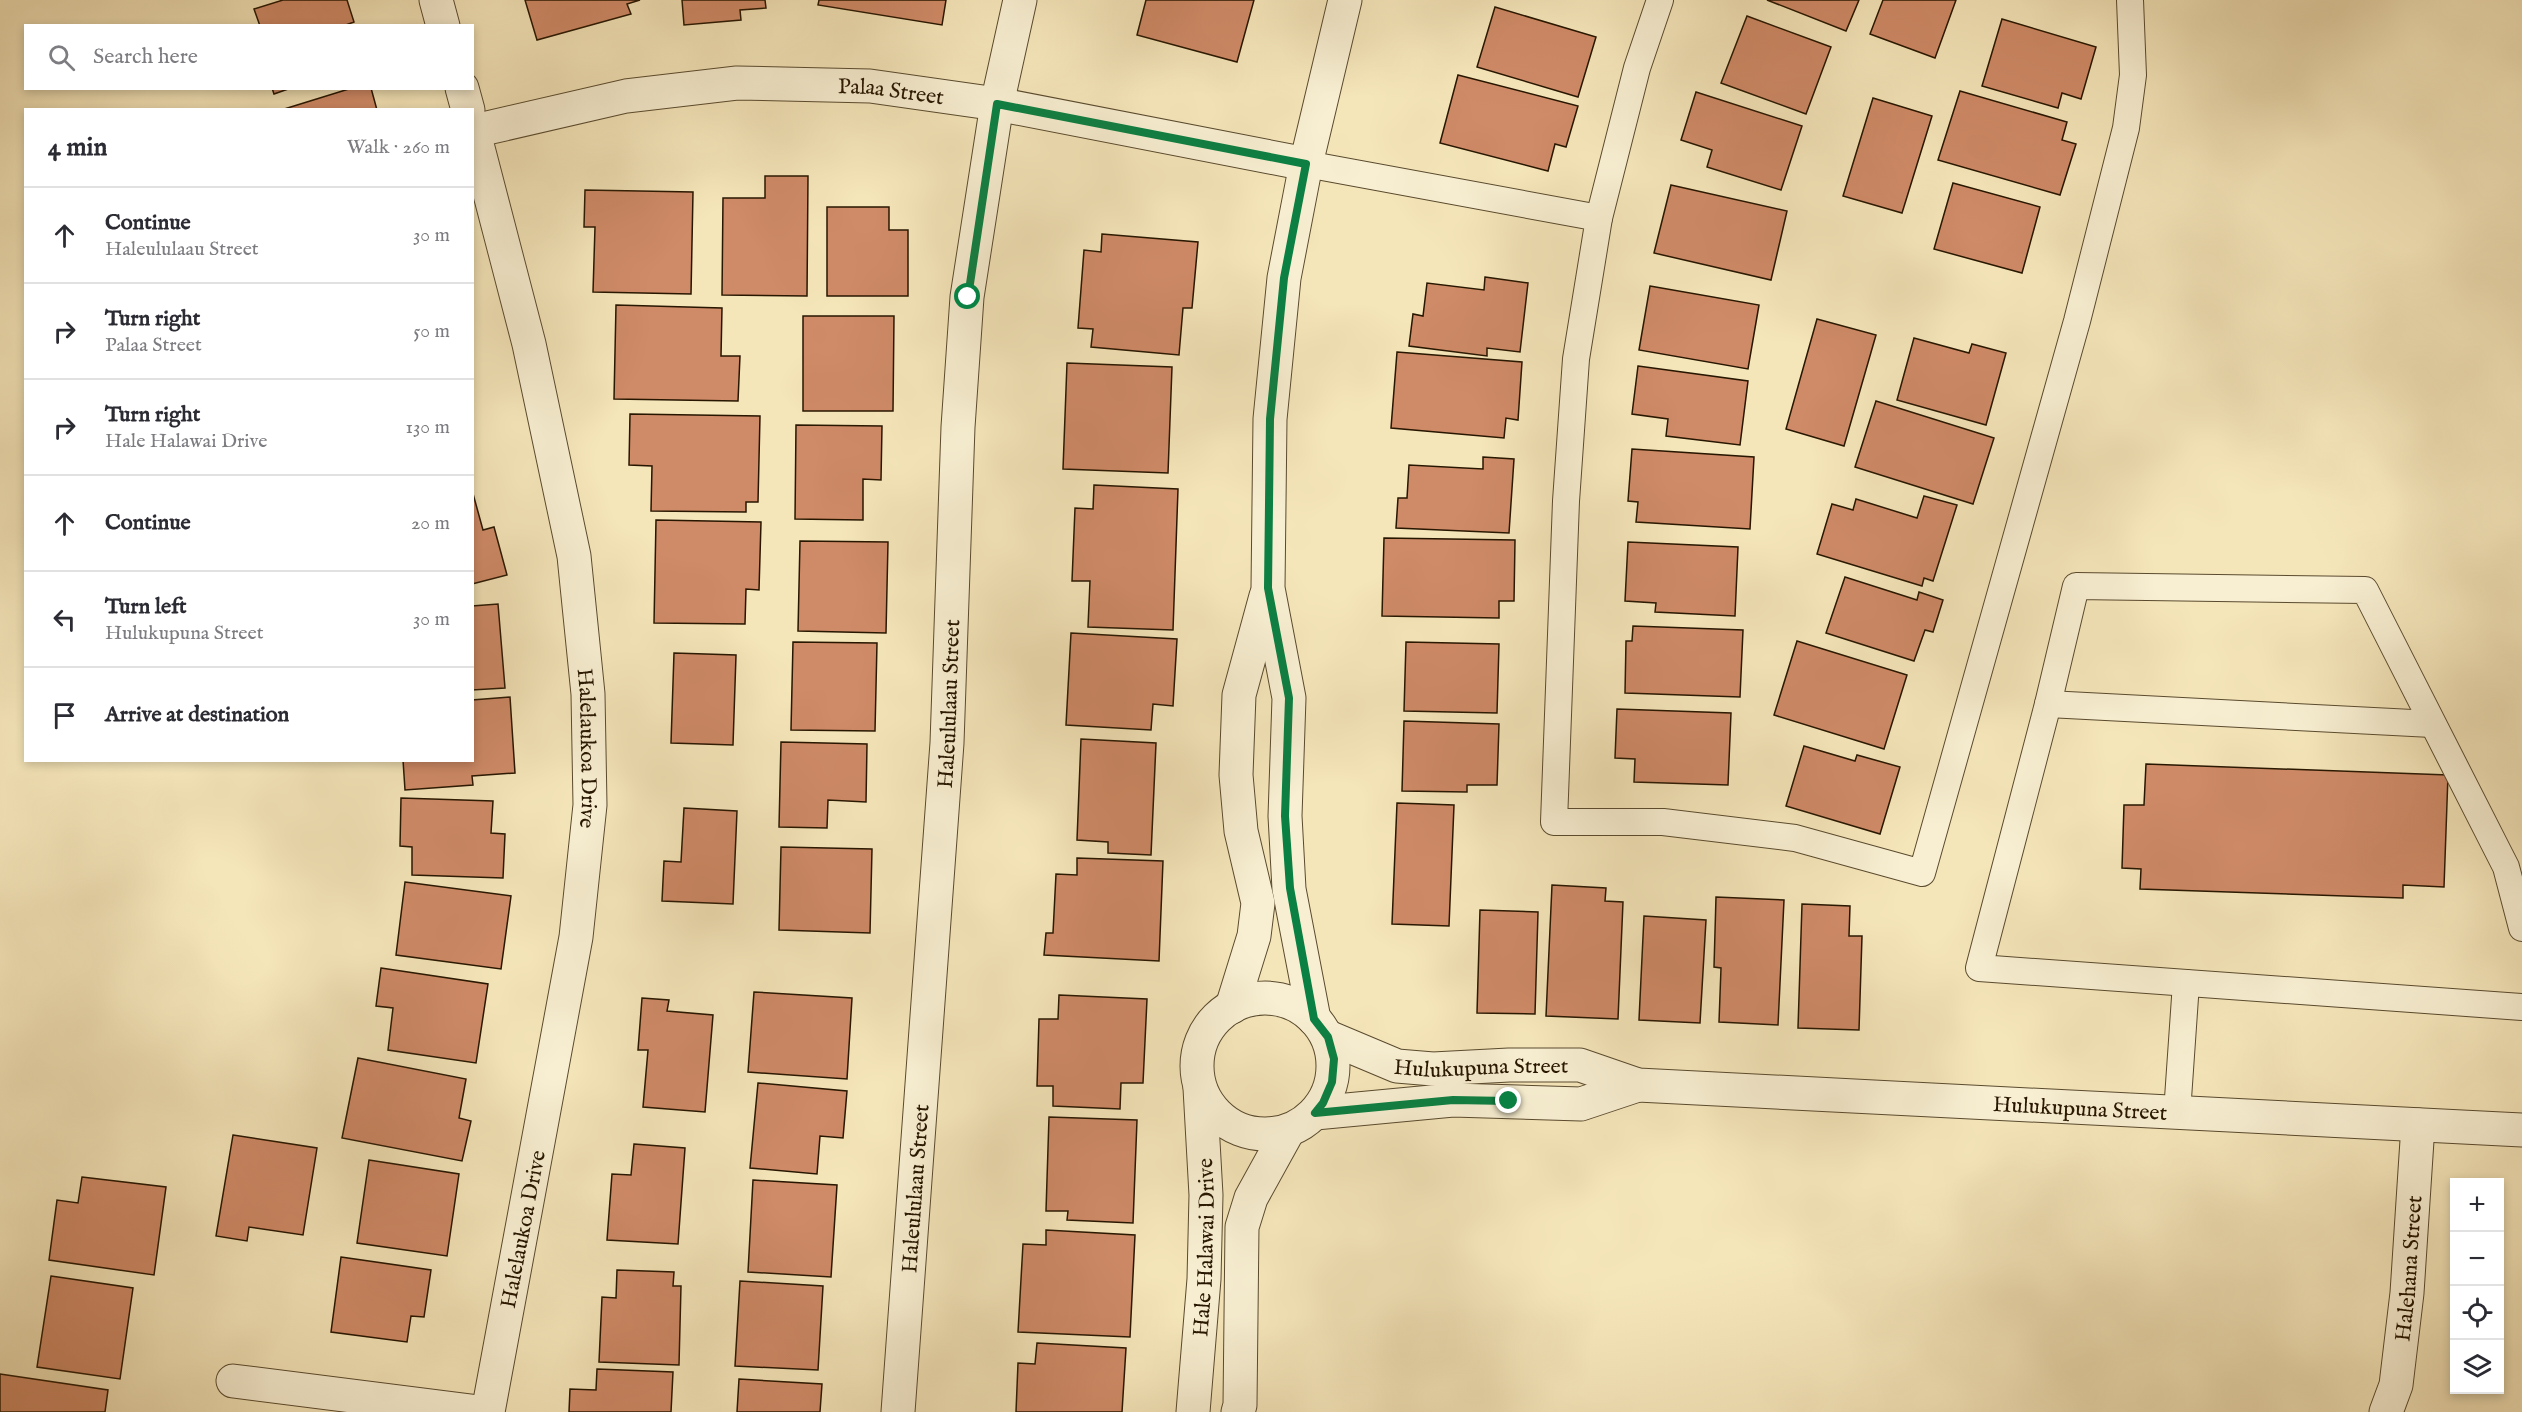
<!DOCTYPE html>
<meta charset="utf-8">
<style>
body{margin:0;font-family:"IM FELL English",serif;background:#f2f2f3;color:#2b2b33}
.controls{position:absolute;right:18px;bottom:18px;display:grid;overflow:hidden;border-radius:0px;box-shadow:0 3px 9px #0003}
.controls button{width:54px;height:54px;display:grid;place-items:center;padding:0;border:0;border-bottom:2px solid #e1e1e2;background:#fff;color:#2b2b33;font:30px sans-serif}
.stop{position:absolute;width:18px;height:18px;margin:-14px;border:4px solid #0b8043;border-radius:50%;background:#fff}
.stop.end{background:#0b8043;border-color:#fff;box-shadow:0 2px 6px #0008}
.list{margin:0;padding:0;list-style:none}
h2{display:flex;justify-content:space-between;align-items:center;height:78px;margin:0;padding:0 24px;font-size:26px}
h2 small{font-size:20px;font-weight:400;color:#7c7c81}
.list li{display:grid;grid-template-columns:39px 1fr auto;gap:18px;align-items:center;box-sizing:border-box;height:96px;padding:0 24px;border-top:2px solid #e1e1e2}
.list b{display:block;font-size:22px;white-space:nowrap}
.list p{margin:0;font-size:20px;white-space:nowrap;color:#7c7c81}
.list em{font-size:20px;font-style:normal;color:#7c7c81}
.icon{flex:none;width:33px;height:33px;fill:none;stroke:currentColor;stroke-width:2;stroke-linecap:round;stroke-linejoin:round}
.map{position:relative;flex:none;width:2522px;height:1412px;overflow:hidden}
.search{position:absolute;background:#fff;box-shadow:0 3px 9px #0003;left:24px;top:24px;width:450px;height:66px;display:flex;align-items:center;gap:15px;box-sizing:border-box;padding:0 21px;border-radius:0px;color:#7c7c81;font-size:22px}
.panel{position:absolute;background:#fff;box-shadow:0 3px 9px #0003;left:24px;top:108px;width:450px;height:654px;border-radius:0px}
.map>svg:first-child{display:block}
.building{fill:#cf8a67;stroke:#271600;stroke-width:1.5}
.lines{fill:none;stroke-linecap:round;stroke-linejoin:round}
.service-casing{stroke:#5a4a2e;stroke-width:28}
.minor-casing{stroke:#5a4a2e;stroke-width:35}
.service{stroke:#f8efd2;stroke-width:26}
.minor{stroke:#f8efd2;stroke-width:33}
.route{stroke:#0b8043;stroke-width:8}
.labels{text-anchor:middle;stroke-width:4.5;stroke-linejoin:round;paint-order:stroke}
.street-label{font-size:22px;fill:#271600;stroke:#f8efd2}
</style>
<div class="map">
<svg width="2522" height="1412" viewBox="0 0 2522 1412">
<rect width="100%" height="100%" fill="#f5e6ba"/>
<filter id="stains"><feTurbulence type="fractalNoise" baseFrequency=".00333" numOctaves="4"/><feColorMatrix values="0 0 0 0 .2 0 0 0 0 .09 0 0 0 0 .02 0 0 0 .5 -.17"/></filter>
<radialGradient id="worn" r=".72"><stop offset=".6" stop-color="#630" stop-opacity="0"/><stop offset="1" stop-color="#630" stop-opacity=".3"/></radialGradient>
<g class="building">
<path d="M283,0H347L354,22L343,26H260L254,9Z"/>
<path d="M525,0H640L627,4L631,14L537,40Z"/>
<path d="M682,0H765L766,8L740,10L741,20L684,25Z"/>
<path d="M819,0H946L942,25L818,5Z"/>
<path d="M1146,0H1254L1237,62L1137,35Z"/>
<path d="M1767,0H1859L1846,31Z"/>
<path d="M1883,0H1956L1935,58L1870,34Z"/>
<path d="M1495,7L1596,37L1578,97L1477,67Z"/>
<path d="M1747,16L1831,47L1806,114L1721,83Z"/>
<path d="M2002,19L2096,47L2081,99L2062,93L2058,108L1982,86Z"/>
<path d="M1458,75L1578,106L1566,147L1555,144L1548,171L1440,143Z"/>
<path d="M272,88H291L274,94Z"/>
<path d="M352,88H371L377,110H281Z"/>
<path d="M1960,91L2067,122L2062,140L2076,144L2060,195L1938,160Z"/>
<path d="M1696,92L1802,126L1781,190L1707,167L1712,150L1681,140Z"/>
<path d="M1873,98L1932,116L1902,213L1843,196Z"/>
<path d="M765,176H808L807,296L722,295L723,198H765Z"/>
<path d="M1953,183L2040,207L2022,273L1934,249Z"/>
<path d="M1671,185L1787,211L1771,280L1654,253Z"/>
<path d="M585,190L693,192L691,294L593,292L595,227H584Z"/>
<path d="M827,207H889V230H908V296H827Z"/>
<path d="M1102,234L1198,242L1192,308H1183L1179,355L1091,347L1093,329L1078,328L1084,250L1101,252Z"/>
<path d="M1485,277L1528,283L1520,352L1487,348V356L1409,346L1413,314L1423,316L1427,283L1484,290Z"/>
<path d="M1650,286L1759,305L1748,369L1639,350Z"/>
<path d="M616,305L722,308L721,356H740L738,401L614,399Z"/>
<path d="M803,316H894L893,411H803Z"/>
<path d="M1817,319L1876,335L1844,446L1786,429Z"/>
<path d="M1914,338L1969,353L1972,344L2006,353L1986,425L1897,400Z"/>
<path d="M1397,352L1522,362L1518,420L1506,418L1504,438L1391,428Z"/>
<path d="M1067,363L1172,367L1168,473L1063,469Z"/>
<path d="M1638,366L1748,381L1740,445L1666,436L1668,419L1632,414Z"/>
<path d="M1876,401L1994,438L1973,504L1855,467Z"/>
<path d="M630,414L760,416L758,502H746V512L651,511L652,466L629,465Z"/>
<path d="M796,425L882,426L881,480L863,479V520L795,519Z"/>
<path d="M1632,449L1754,457L1750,529L1636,522L1638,502L1628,501Z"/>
<path d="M1483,457L1514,459L1509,533L1396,528L1398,498H1407L1409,465L1483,469Z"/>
<path d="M1094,485L1178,489L1173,630L1088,627L1090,581H1072L1075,508L1093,509Z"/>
<path d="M472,490L483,530L494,527L507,575L472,584Z"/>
<path d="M1924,496L1957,505L1933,581L1924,578L1922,586L1817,554L1832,504L1853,510L1856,499L1917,518Z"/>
<path d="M656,520L761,522L759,590L746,589L745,624L654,623Z"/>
<path d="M1384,538L1515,540L1514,601H1499V618L1382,616Z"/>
<path d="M800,541L888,542L886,633L798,631Z"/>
<path d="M1628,542L1738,547L1735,616L1655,612L1656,603L1625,601Z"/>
<path d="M1845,577L1917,600L1919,592L1943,600L1933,632L1925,630L1914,661L1826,633Z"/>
<path d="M498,604L505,688L472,690V606Z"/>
<path d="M1633,626L1743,630L1740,697L1625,693L1626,641H1632Z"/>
<path d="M1071,633L1177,639L1173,706L1153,704L1151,730L1066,725Z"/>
<path d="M1797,641L1907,675L1884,749L1774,715Z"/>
<path d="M793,642L877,643L875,731L791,730Z"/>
<path d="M1406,642L1499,644L1497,713L1404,711Z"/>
<path d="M674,653L736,655L733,745L671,743Z"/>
<path d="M510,697L515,773L472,776L473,785L405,790L403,760H472V700Z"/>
<path d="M1617,709L1731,713L1728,785L1634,782L1635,759L1615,758Z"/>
<path d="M1404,721L1499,724L1497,785H1467V792L1402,791Z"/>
<path d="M1081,739L1156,743L1151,855L1108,853V842L1077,840Z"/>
<path d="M781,742L867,744L866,802L828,800L827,828L779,827Z"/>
<path d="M1804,746L1855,761L1857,755L1900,767L1880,834L1786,806Z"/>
<path d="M2146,764L2448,775L2444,887L2403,885V898L2140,889L2141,869L2122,868L2124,805H2144Z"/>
<path d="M401,798L493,801L491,833L505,834L503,878L412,875V847L400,846Z"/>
<path d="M1397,803L1454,805L1449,926L1392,924Z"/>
<path d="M684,808L737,811L733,904L662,901L664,861L681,862Z"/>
<path d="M781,847L872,849L870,933L779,930Z"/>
<path d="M1077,858L1163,861L1159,961L1044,955L1046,933H1053L1056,874L1077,875Z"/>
<path d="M405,882L511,896L501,969L396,955Z"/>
<path d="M1552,885L1606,888L1605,901L1623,902L1618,1019L1546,1016Z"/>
<path d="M1716,897L1784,900L1778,1025L1719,1022L1721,968L1714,967Z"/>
<path d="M1802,904L1850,906L1849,936H1862L1859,1030L1798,1028Z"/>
<path d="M1480,910L1538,912L1535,1014L1477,1013Z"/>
<path d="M1644,916L1706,920L1700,1023L1639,1020Z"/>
<path d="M381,968L488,984L476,1063L388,1050L393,1008L376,1006Z"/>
<path d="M754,992L852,998L847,1079L748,1072Z"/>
<path d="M1059,995L1147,999L1143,1083H1121L1120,1109L1053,1106V1086H1037L1039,1019H1058Z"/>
<path d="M642,998L669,1000L667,1011L713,1015L705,1112L643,1107L648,1050H638Z"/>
<path d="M358,1058L466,1079L459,1118L471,1121L462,1161L342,1138Z"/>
<path d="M758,1083L847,1091L843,1138L820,1136L817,1174L750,1168Z"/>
<path d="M1049,1117L1137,1120L1133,1223L1067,1220L1068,1211H1046Z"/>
<path d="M233,1135L317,1148L303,1235L249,1227L247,1241L216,1236Z"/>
<path d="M634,1144L685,1148L678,1244L607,1240L612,1174L631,1175Z"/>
<path d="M369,1160L459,1174L447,1256L357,1243Z"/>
<path d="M82,1177L166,1187L154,1275L49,1260L57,1200L78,1203Z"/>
<path d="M753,1180L837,1185L831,1277L748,1272Z"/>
<path d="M1046,1230L1135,1235L1130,1337L1018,1332L1023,1244L1046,1245Z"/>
<path d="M341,1257L431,1270L424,1317L411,1316L407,1342L331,1332Z"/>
<path d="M617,1270L674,1272L673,1286H681L679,1365L599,1362L602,1297L616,1298Z"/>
<path d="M51,1276L133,1288L120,1379L37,1367Z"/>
<path d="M740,1281L823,1286L818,1370L735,1366Z"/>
<path d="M1037,1343L1126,1348L1122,1412H1016L1018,1363L1035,1364Z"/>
<path d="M597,1369L673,1372L671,1412H569L570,1389L596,1390Z"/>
<path d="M0,1374L108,1390L105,1412H0Z"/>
<path d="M739,1379L822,1384L820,1412H737Z"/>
</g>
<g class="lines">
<defs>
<g id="service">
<path d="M1306,164L1599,218L1576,359L1566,501L1554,822H1663L1795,838L1922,873L2077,321L2126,128L2133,75L2130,0"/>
<path d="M1599,218L1637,68L1660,0"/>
<path d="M2048,704L2432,724"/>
<path d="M2522,928L2506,867L2365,590L2076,586L2048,704L1979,968L2522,1007"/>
<path d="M2177,1113L2186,983"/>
</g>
<g id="minor">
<path d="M436,0L443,26"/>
<path d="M462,88L468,110"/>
<path id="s1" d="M472,125L529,344L574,556L588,694L590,805L576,937L488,1412"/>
<path id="s2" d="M474,131L626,96L737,83L870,86L997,104L1306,164"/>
<circle cx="1265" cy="1066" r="68"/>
<path d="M1232,1007L1254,936L1258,903L1241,831L1236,775L1239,695L1266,596"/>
<path d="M1314,1019L1289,889L1285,816L1289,698L1268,588L1270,419L1284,278L1306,164L1345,0"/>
<path id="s3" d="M1328,1037L1397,1066L1433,1069L1509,1065H1580L1638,1085L2522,1130"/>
<path d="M1315,1113L1453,1100L1581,1104L1638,1085"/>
<path d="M233,1381L479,1412"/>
<path id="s4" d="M898,1412L947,743L958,427L967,297L997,104L1020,0"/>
<path id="s5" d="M1193,1412L1204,1279L1206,1195L1200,1088"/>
<path d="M1238,1412L1240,1405L1242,1227L1251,1198L1288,1131"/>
<path id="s6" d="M2386,1412L2396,1385L2407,1293L2418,1125"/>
</g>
</defs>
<use href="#service" class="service-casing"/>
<use href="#minor" class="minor-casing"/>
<use href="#service" class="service"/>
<use href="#minor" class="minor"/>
</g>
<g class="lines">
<path class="route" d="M968,297L997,104L1306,164L1284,278L1270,419L1268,588L1289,698L1285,816L1290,888L1314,1019L1328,1037L1334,1059L1332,1082L1323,1103L1315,1113L1453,1100L1509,1101"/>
</g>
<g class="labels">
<g class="street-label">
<text dy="8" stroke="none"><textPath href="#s2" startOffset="422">Palaa Street</textPath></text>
<text dy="8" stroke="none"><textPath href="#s4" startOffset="710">Haleululaau Street</textPath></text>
<text dy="8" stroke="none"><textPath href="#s1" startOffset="636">Halelaukoa Drive</textPath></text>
<text dy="8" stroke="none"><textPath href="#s3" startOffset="159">Hulukupuna Street</textPath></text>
<text dy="8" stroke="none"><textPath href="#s3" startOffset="762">Hulukupuna Street</textPath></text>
<text dy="8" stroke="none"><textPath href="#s4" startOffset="224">Haleululaau Street</textPath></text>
<text transform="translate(522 1229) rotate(-79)" y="8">Halelaukoa Drive</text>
<text dy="8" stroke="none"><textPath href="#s5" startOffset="165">Hale Halawai Drive</textPath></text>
<text dy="8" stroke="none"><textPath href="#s6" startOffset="146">Halehana Street</textPath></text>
</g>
</g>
<rect width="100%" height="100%" filter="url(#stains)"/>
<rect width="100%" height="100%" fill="url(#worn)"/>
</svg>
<div class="controls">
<button>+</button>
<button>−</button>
<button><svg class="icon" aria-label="locate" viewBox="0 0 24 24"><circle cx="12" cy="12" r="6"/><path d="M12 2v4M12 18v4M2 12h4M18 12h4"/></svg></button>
<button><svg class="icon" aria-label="layers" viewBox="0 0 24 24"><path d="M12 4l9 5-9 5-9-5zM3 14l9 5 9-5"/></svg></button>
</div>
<div class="stop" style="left:968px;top:297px"></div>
<div class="stop end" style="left:1509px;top:1101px"></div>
<div class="search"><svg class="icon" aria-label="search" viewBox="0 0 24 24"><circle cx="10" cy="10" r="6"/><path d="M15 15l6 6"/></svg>Search here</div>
<section class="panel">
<h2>4 min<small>Walk · 260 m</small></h2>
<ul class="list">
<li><svg class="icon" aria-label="ahead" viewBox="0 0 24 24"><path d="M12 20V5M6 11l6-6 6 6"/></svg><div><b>Continue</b><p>Haleululaau Street</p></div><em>30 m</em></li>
<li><svg class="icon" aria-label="right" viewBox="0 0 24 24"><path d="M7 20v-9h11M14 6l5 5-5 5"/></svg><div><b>Turn right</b><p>Palaa Street</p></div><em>50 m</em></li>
<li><svg class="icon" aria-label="right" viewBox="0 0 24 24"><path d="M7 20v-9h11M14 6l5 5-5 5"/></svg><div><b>Turn right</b><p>Hale Halawai Drive</p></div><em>130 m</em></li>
<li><svg class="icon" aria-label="ahead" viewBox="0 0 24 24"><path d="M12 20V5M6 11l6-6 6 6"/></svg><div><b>Continue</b></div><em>20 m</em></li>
<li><svg class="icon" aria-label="left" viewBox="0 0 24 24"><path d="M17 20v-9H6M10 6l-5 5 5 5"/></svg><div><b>Turn left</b><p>Hulukupuna Street</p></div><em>30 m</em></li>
<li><svg class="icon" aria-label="arrive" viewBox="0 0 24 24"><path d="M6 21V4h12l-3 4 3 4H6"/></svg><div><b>Arrive at destination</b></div></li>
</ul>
</section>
</div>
